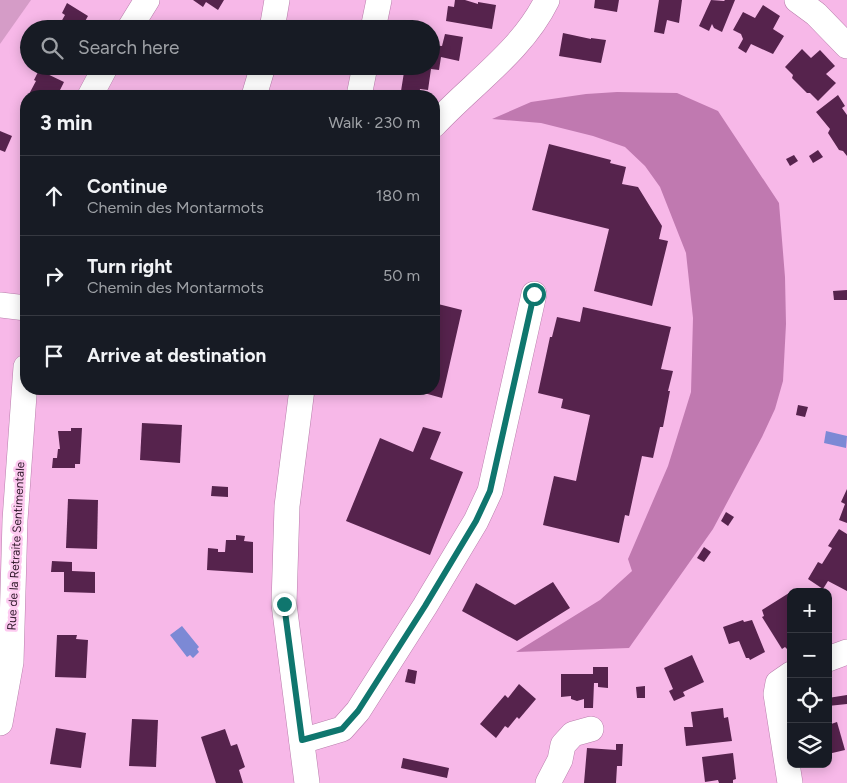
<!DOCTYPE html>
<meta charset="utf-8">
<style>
body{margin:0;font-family:Figtree,sans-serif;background:#242831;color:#f1f3f6}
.controls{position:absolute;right:15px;bottom:15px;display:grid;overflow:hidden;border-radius:10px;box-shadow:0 2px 12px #0003}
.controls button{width:45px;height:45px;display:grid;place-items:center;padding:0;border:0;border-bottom:1px solid #363941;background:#171b24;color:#f1f3f6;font:25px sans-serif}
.stop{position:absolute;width:15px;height:15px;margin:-11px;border:4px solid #0f766e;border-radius:50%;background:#fff}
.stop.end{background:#0f766e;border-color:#fff;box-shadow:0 1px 5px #0008}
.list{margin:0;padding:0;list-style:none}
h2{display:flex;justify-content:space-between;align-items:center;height:65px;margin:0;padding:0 20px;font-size:21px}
h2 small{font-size:16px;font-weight:400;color:#9ea1a6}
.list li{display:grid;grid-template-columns:32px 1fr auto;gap:15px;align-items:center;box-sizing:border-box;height:80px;padding:0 20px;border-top:1px solid #363941}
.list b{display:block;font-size:19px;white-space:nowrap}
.list p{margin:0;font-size:16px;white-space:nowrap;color:#9ea1a6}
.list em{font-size:16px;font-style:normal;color:#9ea1a6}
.icon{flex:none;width:28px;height:28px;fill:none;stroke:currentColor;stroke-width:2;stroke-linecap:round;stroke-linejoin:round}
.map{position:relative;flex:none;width:847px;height:783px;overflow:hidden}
.search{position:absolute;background:#171b24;box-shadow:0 2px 12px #0003;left:20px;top:20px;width:420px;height:55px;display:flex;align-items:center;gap:12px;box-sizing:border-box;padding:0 18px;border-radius:28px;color:#9ea1a6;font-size:19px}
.panel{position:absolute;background:#171b24;box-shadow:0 2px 12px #0003;left:20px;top:90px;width:420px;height:305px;border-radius:20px}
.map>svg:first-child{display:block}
.green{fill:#d59cc7}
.forest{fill:#c079b0}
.water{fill:#7c89d5}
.building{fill:#56234d}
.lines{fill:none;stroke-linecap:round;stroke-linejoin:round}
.minor-casing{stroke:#b97eac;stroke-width:26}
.minor{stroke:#fff;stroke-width:25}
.route{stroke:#0f766e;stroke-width:6}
.labels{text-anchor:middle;stroke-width:5;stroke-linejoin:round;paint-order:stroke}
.street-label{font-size:12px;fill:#2f182a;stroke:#fdcaf0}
</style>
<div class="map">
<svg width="847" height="783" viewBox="0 0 847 783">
<rect width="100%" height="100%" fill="#f7b8e8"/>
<path class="green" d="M0,0H31L0,44Z"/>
<path class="forest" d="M617,92L677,93L718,111L779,203L785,277L786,324L783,381L775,409L762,437L713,529L629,648L516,652L600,600L632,571L628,559L668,466L691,392L693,318L686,253L660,187L645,166L625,147L593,136L541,123L492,119L531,102L586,94Z"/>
<g class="water">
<path d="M826,431L847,436L846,448L824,443Z"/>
<path d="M182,626L199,647L197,649L199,652L193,658L190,655L187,657L170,635Z"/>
</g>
<g class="building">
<path d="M193,0H224L218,10L206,2L203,7Z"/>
<path d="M455,0H465L478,4V2L496,5L492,29L446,21L448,6L454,7Z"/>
<path d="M595,0H619L617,12L594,8Z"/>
<path d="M659,0H682L679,23L667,20L664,34L654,32Z"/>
<path d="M711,0L724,1L725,0H735L722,32L714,28L712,24L709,31L699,26Z"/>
<path d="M67,3L88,16L83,25L87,27L85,29H57L65,15L62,13Z"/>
<path d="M763,5L780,16L773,29L784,36L773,54L751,44L746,53L738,48L743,39L741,34L733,30L743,12L755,18Z"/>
<path d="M563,33L591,39V38L606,40L601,63L559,56Z"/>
<path d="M445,34L463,37L459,61L441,57L439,70L431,69L428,90L420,89L419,95L401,91L405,66H431V45L442,46Z"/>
<path d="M802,49L811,58L820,50L835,66L826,74L836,83L818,101L810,93H807L792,78L793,75L785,67Z"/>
<path d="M39,70L64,82L57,96H28L36,81L34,80Z"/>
<path d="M838,95L845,106L842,108L847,115V156L843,151L839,150L828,133L830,129L816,112Z"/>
<path d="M0,131L12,136L5,152L0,150Z"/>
<path d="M549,144L611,160L610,163L626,167L622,184L638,187L662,226L659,239L668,241L652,306L594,291L609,229L532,210Z"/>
<path d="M818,150L823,157L813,163L809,156Z"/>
<path d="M794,155L798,161L790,166L786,159Z"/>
<path d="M847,290V300H834L833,291Z"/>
<path d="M434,303L462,310L442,398L424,393V391L419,390L434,389Z"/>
<path d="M583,307L671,327L661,369L673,371L668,391H670L663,427H660L653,458L642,456L629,516L625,515L619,543L543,525L554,476L576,481L590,415L561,408L563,399L538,393L550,337H552L557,317L580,322Z"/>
<path d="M798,405L808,407L805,417L796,415Z"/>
<path d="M142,423L182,425L180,463L140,460Z"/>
<path d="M423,427L441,432L430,459L463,472L430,555L346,521L380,438L413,452Z"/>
<path d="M71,428H82L80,464H75V468H52L53,458H57L58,449H60L58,431H71Z"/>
<path d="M212,486L228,487V497L211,496Z"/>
<path d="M847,489V523L839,520L845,504L841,502Z"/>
<path d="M68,499L98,500L97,549L66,548Z"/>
<path d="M726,512L734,517L728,526L721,521Z"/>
<path d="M839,529L847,534V591L828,581L823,589L808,579L818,562L822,564L832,548L828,546Z"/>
<path d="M236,535L245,536L244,541L253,542V573L207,570L208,548L218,549V552H225L226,540H236Z"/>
<path d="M704,547L711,552L704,562L697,558Z"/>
<path d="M52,561L72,562V571L95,572V593L64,592V572H51Z"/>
<path d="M553,582L570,608L517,641L462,611L476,583L515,605Z"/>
<path d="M789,593L791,595V646L787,649L785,647L782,649L762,617L764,616L762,610Z"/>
<path d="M743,620L744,622L752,620L765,652L750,660L749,658H746L739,641L729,644L723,627Z"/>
<path d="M57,635H77L76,639L88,640L86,678L55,677Z"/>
<path d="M692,655L704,682L683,692L685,696L674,701L669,691L673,689L664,668Z"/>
<path d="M593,667H608V688L598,687V683H594L593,708H584V699L577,701L571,699V696L561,697V674H593Z"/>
<path d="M408,669L417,671L415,684L405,682Z"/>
<path d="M519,684L536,699L519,719L517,717L508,728L505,726L496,738L480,724L505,695L508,698Z"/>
<path d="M645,686V698H637L636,687Z"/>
<path d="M847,695V704L828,706V698Z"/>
<path d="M723,708L724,718L728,717L732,741L686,746L684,727H693L691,712Z"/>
<path d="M132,719L158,720L156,767L129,766Z"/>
<path d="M837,722L845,750L828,754V725Z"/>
<path d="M56,728L86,733L81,768L50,764Z"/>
<path d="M225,729L231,746L237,744L245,767L239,770L243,783H216L201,737Z"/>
<path d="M616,744H623L622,766H617L616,783H584L587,748L616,750Z"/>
<path d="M733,753L736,779L733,780V783H719L718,780L705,782L702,757Z"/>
<path d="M403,758L449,768L447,778L401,768Z"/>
</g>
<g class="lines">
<defs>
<g id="minor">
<path d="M797,0L816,14L847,46"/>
<path d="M129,29L147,0"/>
<path d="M272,29L277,0"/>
<path d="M373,29L379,0"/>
<path d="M90,96L106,66"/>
<path d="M254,96L263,66"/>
<path d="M359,96L365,66"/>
<path d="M434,125C472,84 522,51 547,0"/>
<path d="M0,305L26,308"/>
<path d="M302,389L287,506L284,604L307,783"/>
<path d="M828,659L847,652"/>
<path d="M0,723L11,662L15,520L26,367"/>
<path d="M302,741L342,729L358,711L425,606L476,521L490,491L534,294"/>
<path d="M548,783L560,760L563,745L573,734L591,729"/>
<path d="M790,783L776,694L778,683L791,674"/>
</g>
</defs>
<use href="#minor" class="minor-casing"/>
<use href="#minor" class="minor"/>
</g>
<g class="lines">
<path class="route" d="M284,604L302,740L342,729L358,711L425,606L476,521L490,491L534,294"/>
</g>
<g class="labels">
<g class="street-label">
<text transform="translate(16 546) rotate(-87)" y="4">Rue de la Retraite Sentimentale</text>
</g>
</g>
</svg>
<div class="controls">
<button>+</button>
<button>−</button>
<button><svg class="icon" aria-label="locate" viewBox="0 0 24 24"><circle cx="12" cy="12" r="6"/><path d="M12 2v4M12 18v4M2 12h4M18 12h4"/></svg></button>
<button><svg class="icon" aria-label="layers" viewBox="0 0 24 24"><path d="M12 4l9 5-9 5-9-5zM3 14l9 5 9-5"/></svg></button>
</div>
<div class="stop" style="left:534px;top:294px"></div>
<div class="stop end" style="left:284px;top:604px"></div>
<div class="search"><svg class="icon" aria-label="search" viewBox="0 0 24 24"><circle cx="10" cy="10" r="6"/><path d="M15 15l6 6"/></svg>Search here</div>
<section class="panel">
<h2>3 min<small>Walk · 230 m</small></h2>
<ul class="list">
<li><svg class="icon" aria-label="ahead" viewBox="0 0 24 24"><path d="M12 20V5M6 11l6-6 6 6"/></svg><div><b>Continue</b><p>Chemin des Montarmots</p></div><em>180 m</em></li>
<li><svg class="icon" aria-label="right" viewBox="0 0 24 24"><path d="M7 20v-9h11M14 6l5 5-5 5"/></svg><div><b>Turn right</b><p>Chemin des Montarmots</p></div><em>50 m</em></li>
<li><svg class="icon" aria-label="arrive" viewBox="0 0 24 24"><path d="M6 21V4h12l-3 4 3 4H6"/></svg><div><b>Arrive at destination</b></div></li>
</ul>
</section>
</div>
